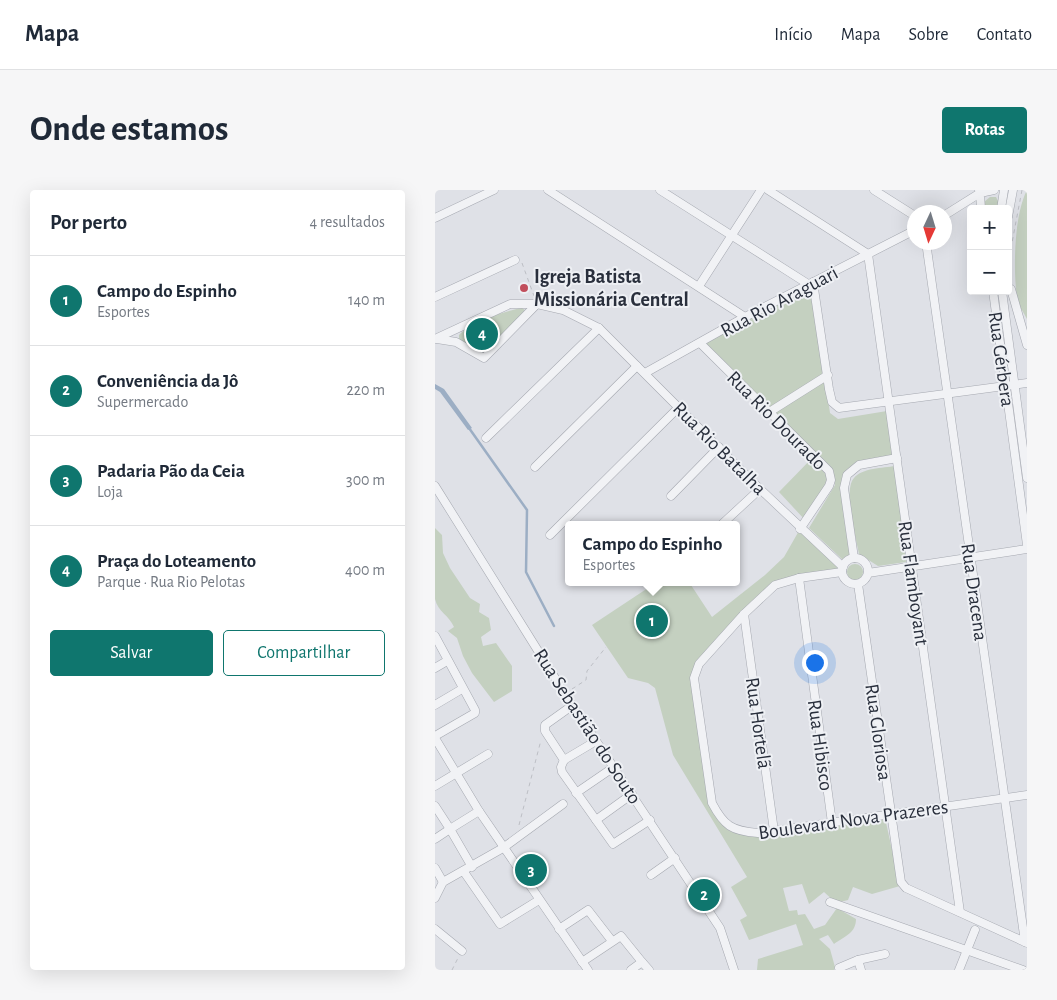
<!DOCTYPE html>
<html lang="pt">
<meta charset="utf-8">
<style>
body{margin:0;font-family:"Alegreya Sans",sans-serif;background:#f6f6f7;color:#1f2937}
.controls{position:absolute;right:15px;top:15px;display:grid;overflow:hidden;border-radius:5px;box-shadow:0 5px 20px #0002}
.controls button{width:45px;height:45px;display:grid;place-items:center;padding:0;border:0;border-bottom:1px solid #e0e1e3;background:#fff;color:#1f2937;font:25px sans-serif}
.compass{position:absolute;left:472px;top:15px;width:45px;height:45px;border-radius:50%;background:#fff;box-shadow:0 5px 20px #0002;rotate:184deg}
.you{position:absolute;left:379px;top:472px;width:18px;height:18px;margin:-12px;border:4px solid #fff;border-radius:50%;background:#1a73e8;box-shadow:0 0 0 8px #1a73e833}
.badge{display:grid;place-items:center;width:32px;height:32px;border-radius:50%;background:#0f766e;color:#fff;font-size:16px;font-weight:700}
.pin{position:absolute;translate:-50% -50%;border:2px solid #fff;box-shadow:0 1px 5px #0006}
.popup{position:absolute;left:130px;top:331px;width:175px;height:65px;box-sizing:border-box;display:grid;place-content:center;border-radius:5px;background:#fff;filter:drop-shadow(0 1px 4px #0005);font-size:16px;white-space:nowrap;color:#747a83}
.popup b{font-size:19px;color:#1f2937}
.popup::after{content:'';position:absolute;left:50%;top:100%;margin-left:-10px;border:10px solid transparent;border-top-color:#fff}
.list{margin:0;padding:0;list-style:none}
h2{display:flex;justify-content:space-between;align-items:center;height:65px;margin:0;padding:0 20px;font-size:21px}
h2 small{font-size:16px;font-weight:400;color:#747a83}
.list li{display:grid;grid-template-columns:32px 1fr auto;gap:15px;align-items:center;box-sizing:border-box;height:90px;padding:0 20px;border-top:1px solid #e0e1e3}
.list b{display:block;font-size:19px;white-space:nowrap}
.list p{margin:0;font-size:16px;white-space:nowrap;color:#747a83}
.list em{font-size:16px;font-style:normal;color:#747a83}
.actions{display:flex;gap:10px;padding:15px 20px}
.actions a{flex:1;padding:11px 0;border:1px solid #0f766e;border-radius:5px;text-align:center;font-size:18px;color:#0f766e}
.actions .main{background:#0f766e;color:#fff}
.map{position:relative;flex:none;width:592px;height:780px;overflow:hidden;border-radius:5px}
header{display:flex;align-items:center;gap:30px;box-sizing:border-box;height:70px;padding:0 25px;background:#fff;border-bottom:1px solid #e0e1e3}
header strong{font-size:24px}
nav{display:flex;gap:28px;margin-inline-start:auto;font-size:18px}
.intro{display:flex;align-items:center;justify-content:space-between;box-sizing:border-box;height:120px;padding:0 30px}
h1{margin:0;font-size:35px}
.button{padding:12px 22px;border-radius:5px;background:#0f766e;color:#fff;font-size:18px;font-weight:700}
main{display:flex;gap:30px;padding:0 30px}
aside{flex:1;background:#fff;border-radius:5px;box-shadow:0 5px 20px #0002}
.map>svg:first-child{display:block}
.green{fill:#c4d0c0}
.water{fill:#9caec4}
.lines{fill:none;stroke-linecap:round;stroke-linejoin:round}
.stream{stroke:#9caec4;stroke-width:2.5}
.street-casing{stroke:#a5a8b0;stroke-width:9}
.path{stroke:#bdbfc5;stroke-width:1;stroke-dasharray:4 4;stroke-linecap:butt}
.street{stroke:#f1f2f5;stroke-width:8}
.poi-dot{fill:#c14e5c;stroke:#eef0f4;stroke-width:2}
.labels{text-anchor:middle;stroke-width:4;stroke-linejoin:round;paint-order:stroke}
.poi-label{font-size:20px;font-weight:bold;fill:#292f3c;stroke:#eef0f4;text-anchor:start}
.street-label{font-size:20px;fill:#292f3c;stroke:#eef0f4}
</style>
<header>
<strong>Mapa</strong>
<nav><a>Início</a><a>Mapa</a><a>Sobre</a><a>Contato</a></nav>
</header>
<div class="intro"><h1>Onde estamos</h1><a class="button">Rotas</a></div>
<main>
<aside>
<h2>Por perto<small>4 resultados</small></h2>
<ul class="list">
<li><span class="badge">1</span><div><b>Campo do Espinho</b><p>Esportes</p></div><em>140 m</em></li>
<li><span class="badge">2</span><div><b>Conveniência da Jô</b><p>Supermercado</p></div><em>220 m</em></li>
<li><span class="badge">3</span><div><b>Padaria Pão da Ceia</b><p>Loja</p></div><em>300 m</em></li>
<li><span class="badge">4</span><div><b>Praça do Loteamento</b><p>Parque · Rua Rio Pelotas</p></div><em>400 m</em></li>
</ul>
<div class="actions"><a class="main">Salvar</a><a>Compartilhar</a></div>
</aside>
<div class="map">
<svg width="592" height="780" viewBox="0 0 592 780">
<rect width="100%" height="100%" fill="#dfe1e7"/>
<g class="green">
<path d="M592,0V129C589,123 583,115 582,108C578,79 579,25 592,0Z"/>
<path d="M555,7H561L563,11V19H550L549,12Z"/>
<path d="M378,92L393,185L336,221L265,153Z"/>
<path d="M87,118L90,120L47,166L24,149V145C36,132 70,121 87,118Z"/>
<path d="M390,189L395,223L403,229L452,221L459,266L412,279L407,296L416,361L414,366L408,370L374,338L400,295L397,283L396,290L371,331L344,302L380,265L339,221Z"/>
<path d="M460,276L471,372L443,376L424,364C421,348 408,300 419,288C427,278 448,278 460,276Z"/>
<path d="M0,338L7,345L8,363L15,378L35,408L45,414L44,422L54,428L56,440L46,447L48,456L61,453L77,476V501L59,512L37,483L28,466L22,448L13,441L19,437C14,425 3,422 0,409Z"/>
<path d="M365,339L408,377L407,382L340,395L261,481L277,613L283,625L306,642L450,628L465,696L437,704L418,697L413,710L401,713L389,702L374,714L367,694L348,698L354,721L362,720L363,725L370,724L379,739L390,735L402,718L421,729C421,743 410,746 399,754L393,745L384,749L395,759L400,777L399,780H322L323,769L368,755L361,734L314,750L305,730L312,726L296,697L312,687L238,565L220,498L213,493L193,488L157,435L222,392H254L277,427L330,385L349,367Z"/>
<circle cx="420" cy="382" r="8"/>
</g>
<path class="water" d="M0,194L9,199L37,238L33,240L5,202L0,199Z"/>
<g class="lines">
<path class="stream" d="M34,238L92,320L91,382L119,436"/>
<defs>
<g id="street">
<path d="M113,0L310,127"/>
<path d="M225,0L373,94"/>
<path d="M333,0L433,64L525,722"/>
<path d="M439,0L480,26"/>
<path d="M546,19L545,3L559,0"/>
<path d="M566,19L569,0"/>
<path d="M510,25L545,3L544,0"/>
<path d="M573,27L578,0"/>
<path d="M0,28L59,0"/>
<path d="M491,52L590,752"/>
<path d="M378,92L394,199L397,212L404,218L592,193"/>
<path d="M264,96L326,0"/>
<path d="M576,99L592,155"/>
<path d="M558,101L592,355"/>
<path d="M567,101L592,288"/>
<path d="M0,107L80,70"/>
<path d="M0,149L75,114H102L128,120L164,138L325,299L408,377"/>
<path d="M2,149L21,152L49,168L102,114"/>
<path d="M265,153L394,281L396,290L394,296L365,339"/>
<path d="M210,183L310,127L480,40"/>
<path d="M336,221L393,185"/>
<path d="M51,248L164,138"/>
<path d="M100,277L202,176"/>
<path d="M0,296L130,504L285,738L299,780"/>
<path d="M236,306L284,257"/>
<path d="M286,335L325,299"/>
<path d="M115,345L244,217"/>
<path d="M419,368L409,298L412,285L424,275L462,268"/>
<circle cx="420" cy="381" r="13"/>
<path d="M407,382L364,388L340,395L309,424L264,474L259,488L277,613C289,636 297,641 323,643L592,605"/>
<path d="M433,383L592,359"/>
<path d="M364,388L397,633"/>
<path d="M423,394L466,692L471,698L592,753"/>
<path d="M309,424L339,641"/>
<path d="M0,446L40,520V523L0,546"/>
<path d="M0,478L12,471"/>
<path d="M0,515L27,499"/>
<path d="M0,548L44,621L153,780"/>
<path d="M129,570L126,577L127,582L178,654L215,630"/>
<path d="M129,570L110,541V535L138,515"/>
<path d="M129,570L161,551"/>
<path d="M0,596L53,564"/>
<path d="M141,603L179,577"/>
<path d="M0,616L15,639L44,621"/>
<path d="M161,630L197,604"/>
<path d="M0,649L15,639L37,677"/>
<path d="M0,678L8,692"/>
<path d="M29,682L65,734L104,710"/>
<path d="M216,685L240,668"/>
<path d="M0,708L8,692L68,658L128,614"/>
<path d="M395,712L588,780"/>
<path d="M0,739L27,761"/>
<path d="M124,739L153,720L177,751"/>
<path d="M423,770L426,780"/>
<path d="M147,772L186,746L207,772L196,780"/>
<path d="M207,772L214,780"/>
<path d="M404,778L423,770L450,764"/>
<path d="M524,780L540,740"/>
</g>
</defs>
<use href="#street" class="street-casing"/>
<g class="path">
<path d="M87,73L99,106"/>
<path d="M575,91L576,58L587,0"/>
<path d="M137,499L151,490L152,481L171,457"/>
<path d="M84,635L106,550"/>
<path d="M17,780L23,768"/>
</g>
<use href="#street" class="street"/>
</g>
<circle class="poi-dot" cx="89" cy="98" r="5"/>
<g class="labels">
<g class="poi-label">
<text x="99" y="93">Igreja Batista<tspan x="99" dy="23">Missionária Central</tspan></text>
</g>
<g class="street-label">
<text transform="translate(344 111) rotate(-28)" y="7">Rua Rio Araguari</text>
<text transform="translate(567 169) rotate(82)" y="7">Rua Gérbera</text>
<text transform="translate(342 230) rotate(45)" y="7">Rua Rio Dourado</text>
<text transform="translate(285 258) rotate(45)" y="7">Rua Rio Batalha</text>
<text transform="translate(479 393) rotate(82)" y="7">Rua Flamboyant</text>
<text transform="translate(540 402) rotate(82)" y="7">Rua Dracena</text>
<text transform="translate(324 533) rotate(82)" y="7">Rua Hortelã</text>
<text transform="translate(153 536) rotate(57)" y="7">Rua Sebastião do Souto</text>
<text transform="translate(444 542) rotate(82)" y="7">Rua Gloriosa</text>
<text transform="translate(386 555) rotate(82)" y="7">Rua Hibisco</text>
<text transform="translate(418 629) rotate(-8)" y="7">Boulevard Nova Prazeres</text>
</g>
</g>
</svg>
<div class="controls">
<button>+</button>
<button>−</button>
</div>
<svg class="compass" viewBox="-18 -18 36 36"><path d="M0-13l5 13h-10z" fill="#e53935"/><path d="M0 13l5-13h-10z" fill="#747a83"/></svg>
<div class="you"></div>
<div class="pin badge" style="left:217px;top:431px">1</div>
<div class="popup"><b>Campo do Espinho</b>Esportes</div>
<div class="pin badge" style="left:269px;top:705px">2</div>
<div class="pin badge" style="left:96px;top:680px">3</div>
<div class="pin badge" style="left:47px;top:144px">4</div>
</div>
</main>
